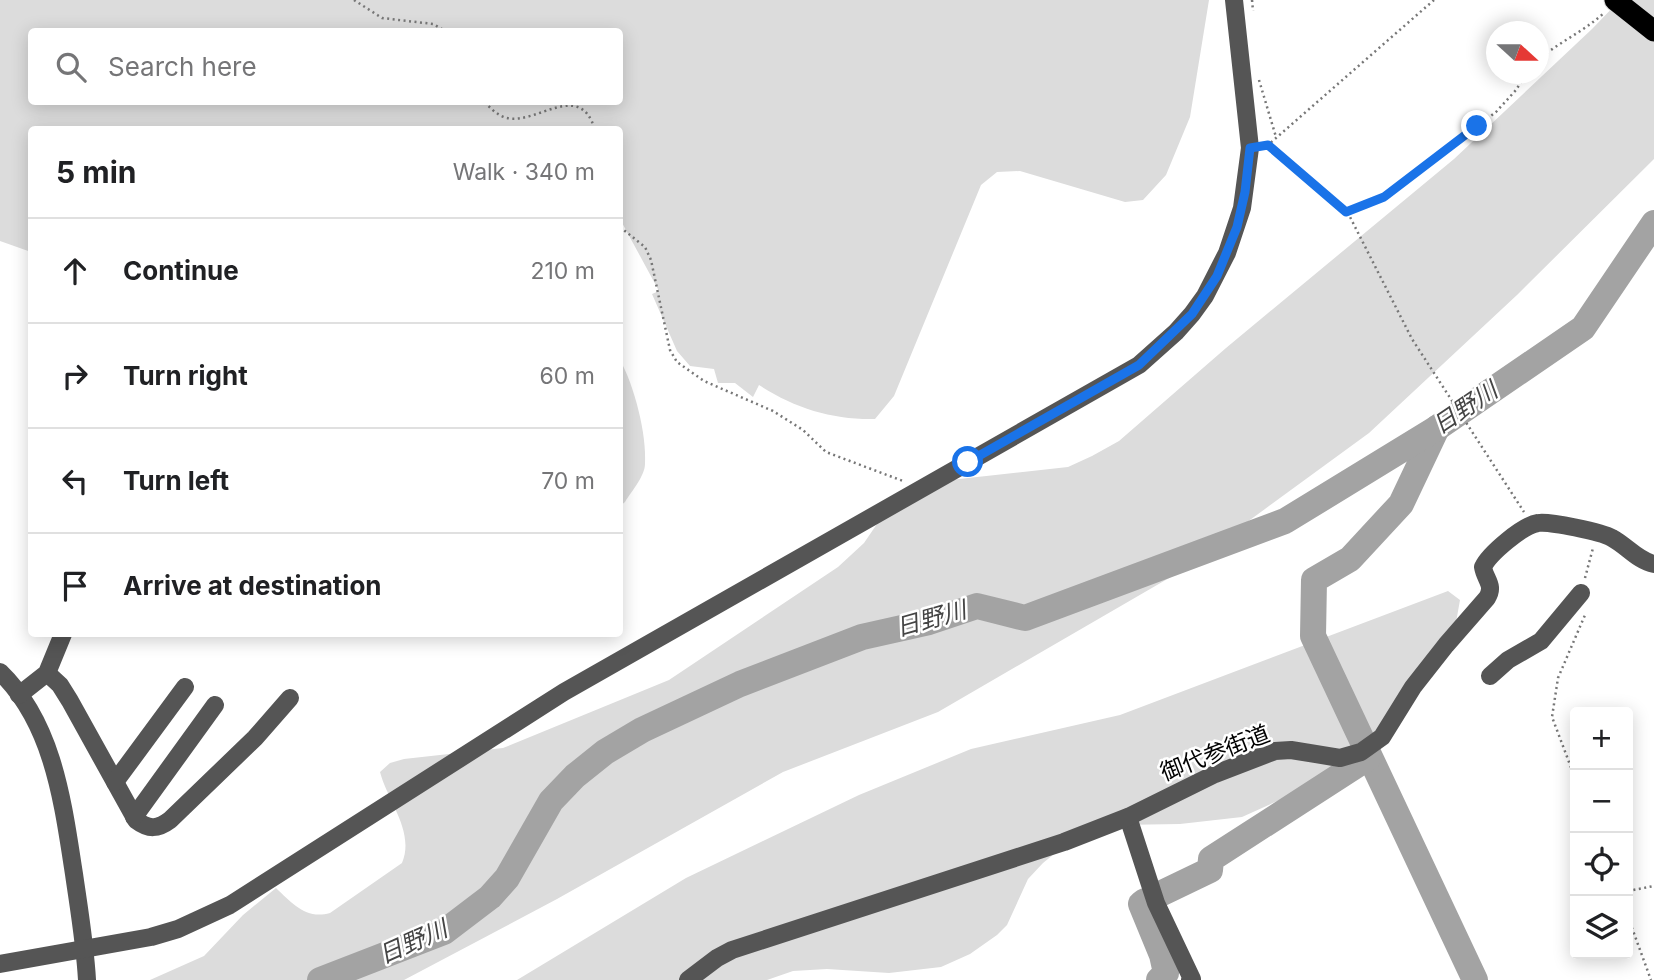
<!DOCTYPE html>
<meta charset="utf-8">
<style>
body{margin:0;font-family:Inter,"Noto Sans JP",sans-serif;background:#f2f2f2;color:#202124}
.controls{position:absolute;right:21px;bottom:21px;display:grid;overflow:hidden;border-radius:7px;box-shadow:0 4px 18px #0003}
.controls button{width:63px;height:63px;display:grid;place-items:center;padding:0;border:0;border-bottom:2px solid #e0e0e0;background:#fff;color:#202124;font:35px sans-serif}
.compass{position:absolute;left:1486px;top:21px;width:63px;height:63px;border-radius:50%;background:#fff;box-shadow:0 4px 18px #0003;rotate:111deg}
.stop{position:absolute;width:21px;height:21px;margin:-16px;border:5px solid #1a73e8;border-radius:50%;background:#fff}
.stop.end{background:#1a73e8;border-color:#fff;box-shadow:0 2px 7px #0008}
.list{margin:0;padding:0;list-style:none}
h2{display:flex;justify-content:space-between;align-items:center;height:91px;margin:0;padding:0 28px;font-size:30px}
h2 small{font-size:23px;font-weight:400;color:#757577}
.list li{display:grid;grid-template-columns:46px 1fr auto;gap:21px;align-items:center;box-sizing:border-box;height:105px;padding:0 28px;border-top:2px solid #e0e0e0}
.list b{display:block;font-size:26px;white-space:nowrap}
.list em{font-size:23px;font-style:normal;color:#757577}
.icon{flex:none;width:38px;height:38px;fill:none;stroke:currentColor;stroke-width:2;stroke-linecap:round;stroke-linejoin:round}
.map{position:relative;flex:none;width:1654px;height:980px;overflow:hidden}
.search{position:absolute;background:#fff;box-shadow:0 4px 18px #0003;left:28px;top:28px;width:595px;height:77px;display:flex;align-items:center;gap:18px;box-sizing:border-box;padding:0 24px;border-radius:7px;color:#757577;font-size:26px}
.panel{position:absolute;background:#fff;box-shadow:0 4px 18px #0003;left:28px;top:126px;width:595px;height:511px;border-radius:7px}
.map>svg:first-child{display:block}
.green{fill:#dcdcdc;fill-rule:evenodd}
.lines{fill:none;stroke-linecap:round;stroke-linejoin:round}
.river{stroke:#a3a3a3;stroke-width:26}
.highway-casing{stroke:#dbdbdb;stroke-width:23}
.path{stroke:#777;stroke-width:2.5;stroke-dasharray:2 3.5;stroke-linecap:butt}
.minor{stroke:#555;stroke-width:18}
.highway{stroke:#000;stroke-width:21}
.route{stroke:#1a73e8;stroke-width:9}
.labels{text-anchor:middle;stroke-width:5;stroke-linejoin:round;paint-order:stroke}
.street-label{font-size:23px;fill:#000;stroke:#fff}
.water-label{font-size:24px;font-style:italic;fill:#444;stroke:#fff}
</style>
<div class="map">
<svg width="1654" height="980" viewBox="0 0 1654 980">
<rect width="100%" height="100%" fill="#fff"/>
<g class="green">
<path d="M0,0H1209L1190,117L1166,175L1143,200L1125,202L1020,171L997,172L981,185L894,396L875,419C833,420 794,408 759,385L753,397L735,383H718L714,369L690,366L677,351L652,294L659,291L620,219V130H32L31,252L0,241ZM32,32H620V102H32Z"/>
<path d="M1620,0H1654V159L1517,295L1369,433L1176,574L938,712L783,772L557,899L404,980H150L204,956L243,915L276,888C292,903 306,920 330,913L402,863C415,832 388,802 380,772L390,763L404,759L503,748L669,680L838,567L864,543L879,521L941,481L1068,467L1092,456L1119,441L1226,348L1454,159L1592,29Z"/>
<path d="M620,360C634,385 647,434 645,464C645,476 631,492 625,502L620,506Z"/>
<path d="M1448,591L1460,600L1455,628L1356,757L1295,793L1242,817L1180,824L1119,825L1059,850L1043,863L1028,879L1007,925L997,935L970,954L941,967L889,973L827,969L793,971L767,980H517L686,878L859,795L971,749L1120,715Z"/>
</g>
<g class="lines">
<g class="river">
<path d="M1437,428L1401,504L1350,559L1314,580L1313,636L1475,980"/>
<path d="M1158,895L1210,870L1211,859L1369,757"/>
<path d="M1145,901L1141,904L1162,955L1166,973L1159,980"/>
<path d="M320,980L444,932L490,897L507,878L551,801L575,776L605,752L642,730L740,684L862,637L929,622L977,606L1025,618L1285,521L1437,428L1583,328L1654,223"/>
</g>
<defs>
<path id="highway" d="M1615,0L1654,31"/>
</defs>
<use href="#highway" class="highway-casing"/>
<g class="path">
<path d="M354,0L382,18L433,24L447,32"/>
<path d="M1252,0L1253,11"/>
<path d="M1434,0L1268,145L1349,215L1412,339L1524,512"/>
<path d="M1538,60C1559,42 1583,32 1604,13"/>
<path d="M1259,80L1276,137"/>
<path d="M485,102C490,108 498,116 507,118C537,125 580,79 595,130"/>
<path d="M1346,213L1384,197L1496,112L1516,90L1526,74"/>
<path d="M620,227L645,247L651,260L670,350L677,362L704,381L773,411L803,430L826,452L903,481"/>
<path d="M1585,578L1593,548"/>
<path d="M1575,778L1552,717L1558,678L1585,615"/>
<path d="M1628,891L1654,886"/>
<path d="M1628,917L1651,980"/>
</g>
<g class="minor">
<path d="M0,672C54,724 63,804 74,874C79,909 85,944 87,980"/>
<path d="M47,673L60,685L70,701L136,820C149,830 158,829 170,820L255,738L290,698"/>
<path d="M1490,676L1508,660L1541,641L1581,593"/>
<path d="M19,695L47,673L63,634"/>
<path d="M115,782L185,687"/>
<path d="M134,817L215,705"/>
<path d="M1128,817L1156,903L1192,979L1190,980"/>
<path d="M0,964L151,937L178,929L230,905L564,692L1139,365L1176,332L1192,314L1205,296L1227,253L1242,208L1250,148L1234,0"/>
<path d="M688,980L717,958L732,950L1064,842L1128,817L1215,774L1275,751L1291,750L1340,758L1361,752L1382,737L1413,687L1446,645L1487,598C1495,585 1485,580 1483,567C1489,554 1523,525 1538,523C1549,521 1602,532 1612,538C1627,546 1638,561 1654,564"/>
</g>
<use href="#highway" class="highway"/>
</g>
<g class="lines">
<path class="route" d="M968,462L1139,365L1192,314L1217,276L1237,227L1245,192L1250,148L1268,145L1346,212L1384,197L1477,126"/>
</g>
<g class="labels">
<g class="street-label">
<text transform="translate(1215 753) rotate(-21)" y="8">御代参街道</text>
</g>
<g class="water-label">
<text transform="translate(1465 408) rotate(-34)" y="8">日野川</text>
<text transform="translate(931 619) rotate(-16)" y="8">日野川</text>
<text transform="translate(413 942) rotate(-24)" y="8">日野川</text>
</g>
</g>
</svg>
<div class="controls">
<button>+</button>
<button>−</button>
<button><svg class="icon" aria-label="locate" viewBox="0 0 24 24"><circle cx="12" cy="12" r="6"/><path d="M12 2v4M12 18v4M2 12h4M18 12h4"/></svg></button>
<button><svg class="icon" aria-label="layers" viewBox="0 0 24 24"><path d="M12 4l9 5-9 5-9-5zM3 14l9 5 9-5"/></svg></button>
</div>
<svg class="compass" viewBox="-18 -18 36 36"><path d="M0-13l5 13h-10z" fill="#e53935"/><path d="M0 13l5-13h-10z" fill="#757577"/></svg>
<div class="stop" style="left:968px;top:462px"></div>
<div class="stop end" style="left:1477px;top:126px"></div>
<div class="search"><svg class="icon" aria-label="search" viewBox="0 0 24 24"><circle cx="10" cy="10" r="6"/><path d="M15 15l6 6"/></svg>Search here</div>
<section class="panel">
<h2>5 min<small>Walk · 340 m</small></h2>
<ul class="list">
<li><svg class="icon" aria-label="ahead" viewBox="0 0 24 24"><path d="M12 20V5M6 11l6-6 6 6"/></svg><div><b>Continue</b></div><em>210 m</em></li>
<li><svg class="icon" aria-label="right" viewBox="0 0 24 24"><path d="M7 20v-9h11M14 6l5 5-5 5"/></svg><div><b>Turn right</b></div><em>60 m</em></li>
<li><svg class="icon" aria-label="left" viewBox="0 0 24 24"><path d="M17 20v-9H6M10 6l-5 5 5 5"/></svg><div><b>Turn left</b></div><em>70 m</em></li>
<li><svg class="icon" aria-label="arrive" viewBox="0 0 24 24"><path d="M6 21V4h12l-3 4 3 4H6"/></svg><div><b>Arrive at destination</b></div></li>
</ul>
</section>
</div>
